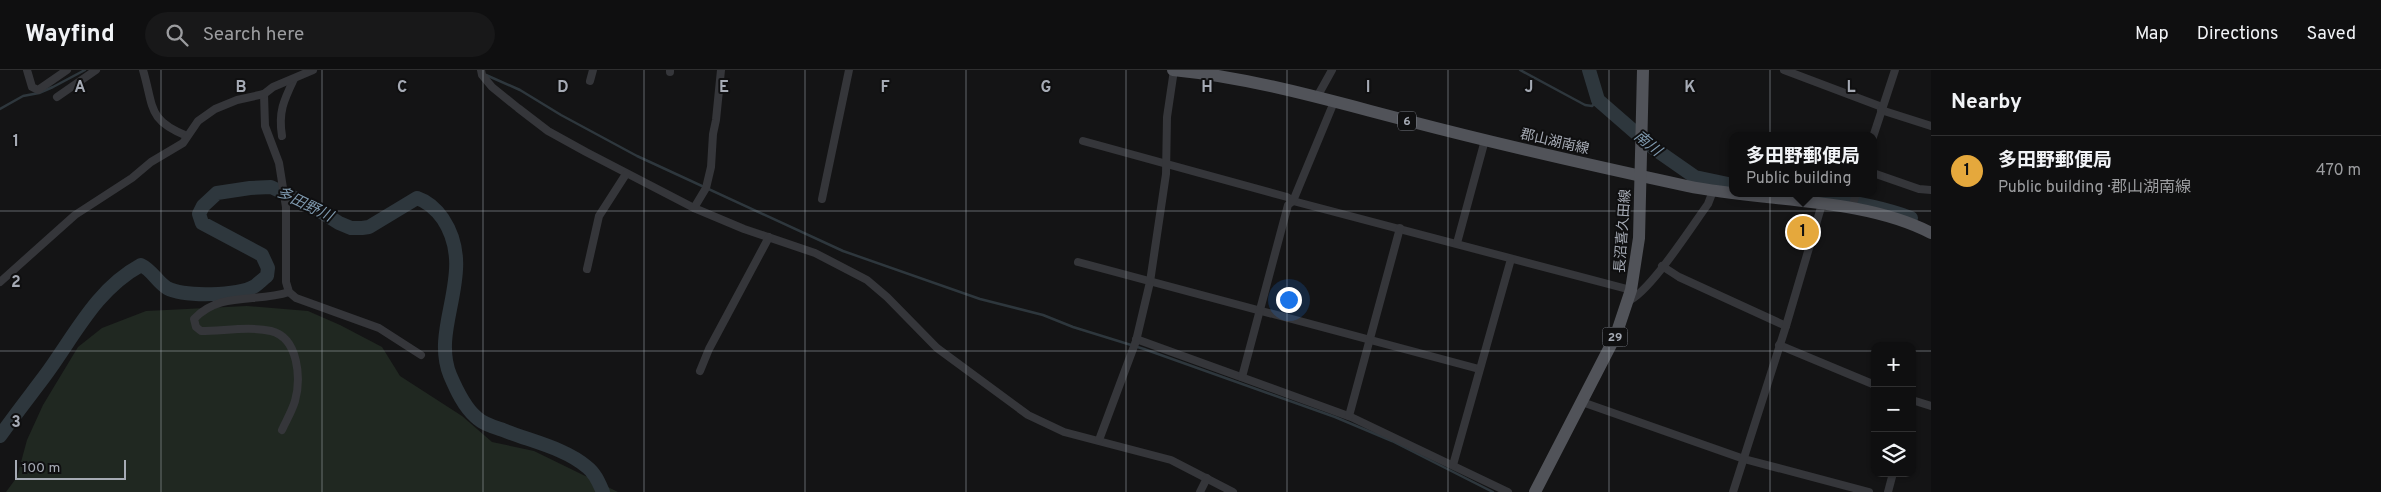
<!DOCTYPE html>
<meta charset="utf-8">
<style>
body{margin:0;font-family:Overpass,"Noto Sans JP",sans-serif;background:#181819;color:#f1f3f6}
.controls{position:absolute;right:15px;bottom:15px;display:grid;overflow:hidden;border-radius:10px;box-shadow:0 1px 4px #0004}
.controls button{width:45px;height:45px;display:grid;place-items:center;padding:0;border:0;border-bottom:1px solid #2f2f30;background:#0f0f10;color:#f1f3f6;font:25px sans-serif}
.scale{position:absolute;left:15px;bottom:12px;width:111px;box-sizing:border-box;padding-left:5px;border:2px solid #a6abb5;border-top:0;font-size:14px;line-height:18px;white-space:nowrap;color:#a6abb5;-webkit-text-stroke:4px #0f0f10;paint-order:stroke}
.you{position:absolute;left:1288px;top:229px;width:18px;height:18px;margin:-12px;border:4px solid #fff;border-radius:50%;background:#1a73e8;box-shadow:0 0 0 8px #1a73e833}
.badge{display:grid;place-items:center;width:32px;height:32px;border-radius:50%;background:#e5a83c;color:#111;font-size:16px;font-weight:700}
.pin{position:absolute;translate:-50% -50%;border:2px solid #fff;box-shadow:0 1px 5px #0006}
.popup{position:absolute;left:1729px;top:62px;width:148px;height:65px;box-sizing:border-box;display:grid;place-content:center;border-radius:10px;background:#0f0f10;filter:drop-shadow(0 1px 4px #0005);font-size:16px;white-space:nowrap;color:#9b9c9f}
.popup b{font-size:19px;color:#f1f3f6}
.popup::after{content:'';position:absolute;left:50%;top:100%;margin-left:-10px;border:10px solid transparent;border-top-color:#0f0f10}
.list{margin:0;padding:0;list-style:none}
h2{display:flex;justify-content:space-between;align-items:center;height:65px;margin:0;padding:0 20px;font-size:21px}
h2 small{font-size:16px;font-weight:400;color:#9b9c9f}
.list li{display:grid;grid-template-columns:32px 1fr auto;gap:15px;align-items:center;box-sizing:border-box;height:70px;padding:0 20px;border-top:1px solid #2f2f30}
.list b{display:block;font-size:19px;white-space:nowrap}
.list p{margin:0;font-size:16px;white-space:nowrap;color:#9b9c9f}
.list em{font-size:16px;font-style:normal;color:#9b9c9f}
.icon{flex:none;width:28px;height:28px;fill:none;stroke:currentColor;stroke-width:2;stroke-linecap:round;stroke-linejoin:round}
.map{position:relative;flex:none;width:1931px;height:422px;overflow:hidden}
header{display:flex;align-items:center;gap:30px;box-sizing:border-box;height:70px;padding:0 25px;background:#0f0f10;border-bottom:1px solid #2f2f30}
header strong{font-size:24px}
nav{display:flex;gap:28px;margin-inline-start:auto;font-size:18px}
.search{width:350px;height:45px;background:#181819;display:flex;align-items:center;gap:12px;box-sizing:border-box;padding:0 18px;border-radius:28px;color:#9b9c9f;font-size:19px}
main{display:flex}
aside{flex:1;background:#0f0f10}
.map>svg:first-child{display:block}
.green{fill:#202821}
.lines{fill:none;stroke-linecap:round;stroke-linejoin:round}
.stream{stroke:#2e373d;stroke-width:2.5}
.river{stroke:#2e373d;stroke-width:14}
.minor{stroke:#35363a;stroke-width:8}
.primary{stroke:#515359;stroke-width:12}
.grid{fill:none;stroke:#a6abb5;stroke-width:1;stroke-opacity:0.55}
.labels{text-anchor:middle;stroke-width:4;stroke-linejoin:round;paint-order:stroke}
.shield{fill:#0f0f10;stroke:#797c84;stroke-width:1}
.shield-label{font-size:12px;font-weight:bold;fill:#a6abb5}
.street-label{font-size:14px;fill:#a6abb5;stroke:#0f0f10}
.water-label{font-size:15px;font-style:italic;fill:#7f99ae;stroke:#0f0f10}
.grid-label{font-size:16px;text-anchor:middle;font-weight:bold;fill:#a6abb5;stroke:#0f0f10;stroke-width:4;stroke-linejoin:round;paint-order:stroke}
</style>
<header>
<strong>Wayfind</strong>
<div class="search"><svg class="icon" aria-label="search" viewBox="0 0 24 24"><circle cx="10" cy="10" r="6"/><path d="M15 15l6 6"/></svg>Search here</div>
<nav><a>Map</a><a>Directions</a><a>Saved</a></nav>
</header>
<main>
<div class="map">
<svg width="1931" height="422" viewBox="0 0 1931 422">
<rect width="100%" height="100%" fill="#141415"/>
<path class="green" d="M247,236L308,241L340,255L382,277L400,306L462,346L492,372L534,381L618,422H6L17,407L27,370L43,335L78,277L102,258L146,241Z"/>
<g class="lines">
<g class="stream">
<path d="M1520,0L1585,35L1592,36L1598,30"/>
<path d="M486,5L520,20L561,45L637,86L843,181L980,229L1043,245L1073,257L1144,279L1335,347L1392,371L1493,422"/>
<path d="M0,39L23,26L39,23L53,17L85,0"/>
</g>
<g class="river">
<path d="M1589,0L1598,30L1652,77L1695,107L1733,115"/>
<path d="M1822,128C1853,132 1882,137 1911,148"/>
<path d="M0,366C14,346 29,327 44,307C74,267 95,220 141,195C152,200 157,212 167,218C184,227 238,226 255,216C259,213 263,209 267,206L268,198L262,185L202,153L199,144L203,136L217,123L250,118L271,117L312,136L339,153L351,158H362L369,157L417,128C429,132 436,139 443,149C478,202 430,256 450,305C456,319 464,337 476,347C483,354 494,357 503,360C530,371 565,378 587,397C595,403 599,413 603,422"/>
</g>
<g class="minor">
<path d="M27,0L32,17L38,20L67,0"/>
<path d="M143,0C154,37 147,50 187,66"/>
<path d="M481,0L482,5L492,17L518,38L548,61L586,82L694,138L744,159L815,183L867,210L887,227L937,278L1028,345L1064,362L1171,390L1233,422"/>
<path d="M1784,0L1882,37"/>
<path d="M670,2V0"/>
<path d="M590,11L593,0"/>
<path d="M264,24L265,56L279,93L286,137V212L289,222L296,228L379,258L421,285"/>
<path d="M57,27L96,0"/>
<path d="M1317,27L1332,0"/>
<path d="M1881,40L1931,56"/>
<path d="M282,66C278,42 284,30 294,9"/>
<path d="M1873,67L1895,0"/>
<path d="M1083,71L1287,127L1293,131L1631,220"/>
<path d="M1873,103L1919,119L1931,120"/>
<path d="M822,129L849,0"/>
<path d="M694,138L706,118L711,97L713,64L716,50L721,0"/>
<path d="M1852,139L1856,123"/>
<path d="M1457,173L1485,70"/>
<path d="M1078,192L1479,299"/>
<path d="M1662,196L1679,207L1786,256"/>
<path d="M587,199L599,146L626,104"/>
<path d="M0,212L75,145L132,108L151,92L183,73L198,51L215,39L237,30L264,24L273,17L313,0"/>
<path d="M1628,231C1650,222 1692,156 1708,134L1713,121"/>
<path d="M1136,269L1351,347L1508,422"/>
<path d="M1779,275L1875,315"/>
<path d="M700,301L709,279L769,167"/>
<path d="M1242,307L1288,135L1293,131L1334,32"/>
<path d="M1912,330L1931,336"/>
<path d="M1582,332L1744,389L1869,422"/>
<path d="M1349,346L1400,158"/>
<path d="M282,360C286,351 292,341 295,331C301,309 299,268 271,261C250,256 223,261 201,261L196,257L194,249C220,221 256,233 289,222"/>
<path d="M1099,370L1136,271L1150,212L1166,104L1167,47L1174,0"/>
<path d="M1453,395L1511,189"/>
<path d="M1200,422L1207,408"/>
<path d="M1733,422L1786,256L1822,134"/>
<path d="M1888,422L1893,403"/>
</g>
<g class="primary">
<path d="M1173,0C1254,8 1331,31 1409,51C1501,75 1594,96 1687,116C1763,132 1862,127 1931,163"/>
<path d="M1535,422L1616,265L1631,220L1639,168L1643,0"/>
</g>
</g>
<path class="grid" d="M161,0V422M322,0V422M483,0V422M644,0V422M805,0V422M966,0V422M1126,0V422M1287,0V422M1448,0V422M1609,0V422M1770,0V422M0,141H1931M0,281H1875M1912,281H1931"/>
<g class="labels">
<g class="shield">
<rect x="1398" y="41.5" width="18" height="19" rx="4"/>
<rect x="1602.5" y="257.5" width="25" height="19" rx="4"/>
</g>
<g class="shield-label">
<text x="1407" y="55">6</text>
<text x="1615" y="271">29</text>
</g>
<g class="street-label">
<text transform="translate(1555 71) rotate(13)" y="5">郡山湖南線</text>
<text transform="translate(1622 161) rotate(-86)" y="5">長沼喜久田線</text>
</g>
<g class="water-label">
<text transform="translate(1648 73) rotate(39)" y="5">南川</text>
<text transform="translate(305 134) rotate(26)" y="5">多田野川</text>
</g>
</g>
<g class="grid-label">
<text x="80" y="22">A</text>
<text x="241" y="22">B</text>
<text x="402" y="22">C</text>
<text x="563" y="22">D</text>
<text x="724" y="22">E</text>
<text x="885" y="22">F</text>
<text x="1046" y="22">G</text>
<text x="1207" y="22">H</text>
<text x="1368" y="22">I</text>
<text x="1529" y="22">J</text>
<text x="1690" y="22">K</text>
<text x="1851" y="22">L</text>
<text x="16" y="76">1</text>
<text x="16" y="217">2</text>
<text x="16" y="357">3</text>
</g>
</svg>
<div class="controls">
<button>+</button>
<button>−</button>
<button><svg class="icon" aria-label="layers" viewBox="0 0 24 24"><path d="M12 4l9 5-9 5-9-5zM3 14l9 5 9-5"/></svg></button>
</div>
<div class="scale">100 m</div>
<div class="you"></div>
<div class="pin badge" style="left:1803px;top:162px">1</div>
<div class="popup"><b>多田野郵便局</b>Public building</div>
</div>
<aside>
<h2>Nearby<small></small></h2>
<ul class="list">
<li><span class="badge">1</span><div><b>多田野郵便局</b><p>Public building · 郡山湖南線</p></div><em>470 m</em></li>
</ul>
</aside>
</main>
